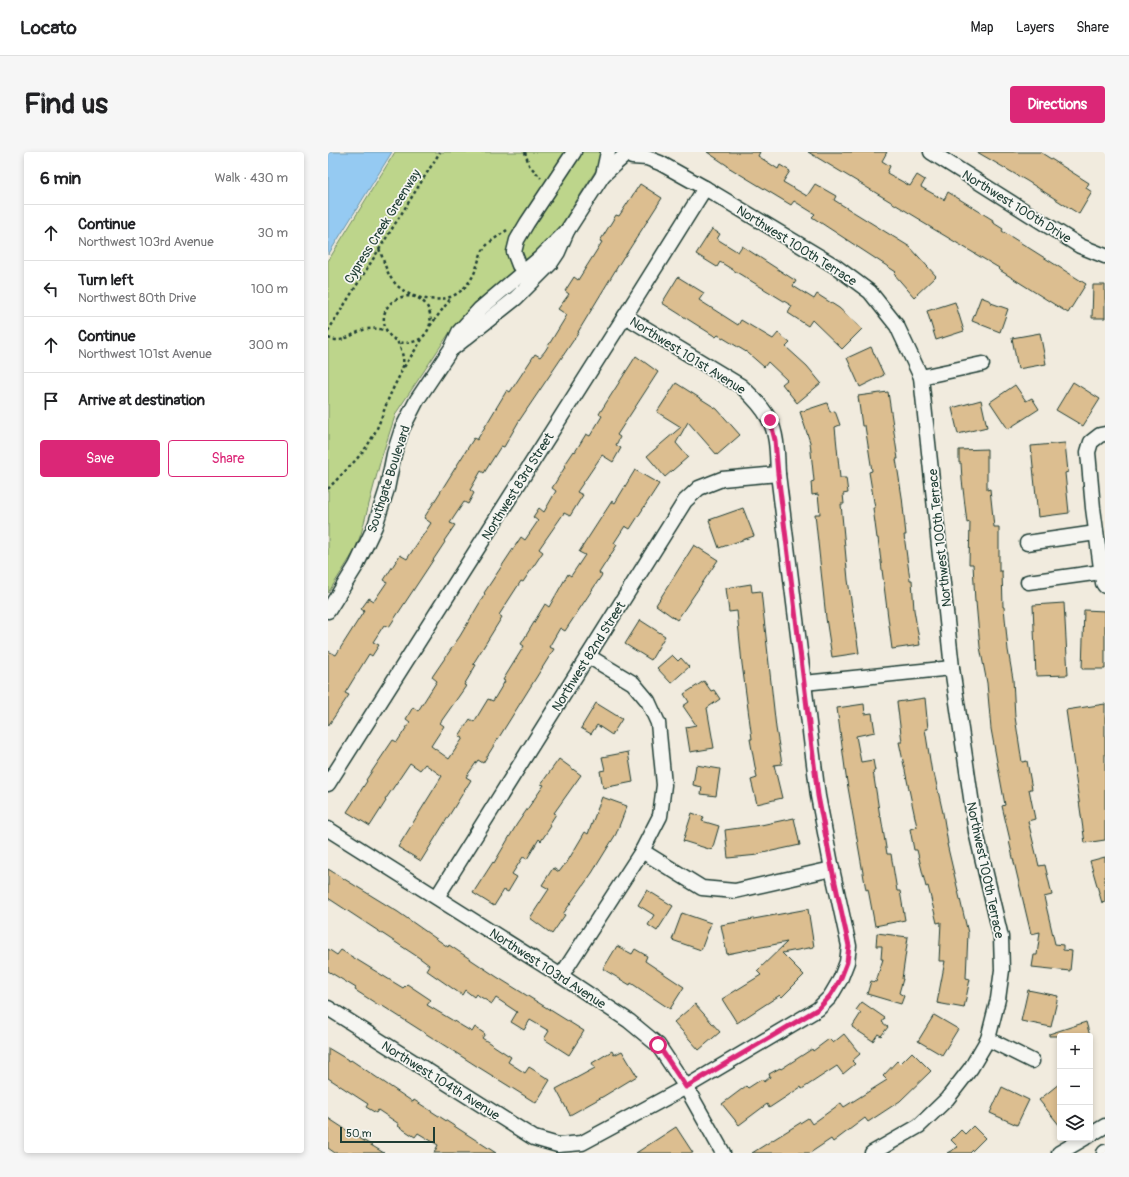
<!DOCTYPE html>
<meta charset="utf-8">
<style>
body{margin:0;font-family:Pangolin,sans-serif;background:#f6f6f6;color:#202124}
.controls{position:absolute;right:12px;bottom:12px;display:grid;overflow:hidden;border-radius:4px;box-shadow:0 2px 6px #0003}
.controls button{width:36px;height:36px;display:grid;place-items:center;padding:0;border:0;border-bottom:1px solid #e0e0e0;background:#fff;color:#202124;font:20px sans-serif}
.scale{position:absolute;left:12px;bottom:10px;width:95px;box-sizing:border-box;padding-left:4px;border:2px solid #1f3d34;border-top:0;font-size:11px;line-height:14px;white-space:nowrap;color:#1f3d34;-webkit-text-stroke:3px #f6f6f2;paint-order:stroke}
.stop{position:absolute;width:12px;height:12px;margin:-9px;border:3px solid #db2777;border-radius:50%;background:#fff}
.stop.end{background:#db2777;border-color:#fff;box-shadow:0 1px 4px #0008}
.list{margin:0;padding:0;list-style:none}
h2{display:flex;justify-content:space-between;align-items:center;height:52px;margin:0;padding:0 16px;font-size:17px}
h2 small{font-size:13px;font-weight:400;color:#757577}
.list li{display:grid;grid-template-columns:26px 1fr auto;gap:12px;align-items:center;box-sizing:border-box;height:56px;padding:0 16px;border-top:1px solid #e0e0e0}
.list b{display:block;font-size:15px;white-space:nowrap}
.list p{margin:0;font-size:13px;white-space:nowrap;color:#757577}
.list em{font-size:13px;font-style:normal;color:#757577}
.actions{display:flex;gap:8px;padding:12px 16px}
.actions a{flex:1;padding:9px 0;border:1px solid #db2777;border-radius:4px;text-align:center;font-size:14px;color:#db2777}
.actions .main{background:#db2777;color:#fff}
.icon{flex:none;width:22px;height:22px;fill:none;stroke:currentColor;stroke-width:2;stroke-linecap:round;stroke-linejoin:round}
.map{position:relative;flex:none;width:777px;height:1001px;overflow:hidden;border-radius:4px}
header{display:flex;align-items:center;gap:24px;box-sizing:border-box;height:56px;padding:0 20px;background:#fff;border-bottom:1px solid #e0e0e0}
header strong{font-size:19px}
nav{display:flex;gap:22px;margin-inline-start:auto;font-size:14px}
.intro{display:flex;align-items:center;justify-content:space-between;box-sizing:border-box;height:96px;padding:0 24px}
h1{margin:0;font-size:28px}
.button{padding:10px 18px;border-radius:4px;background:#db2777;color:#fff;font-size:14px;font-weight:700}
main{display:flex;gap:24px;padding:0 24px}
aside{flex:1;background:#fff;border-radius:4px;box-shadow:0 2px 6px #0003}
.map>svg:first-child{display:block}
.green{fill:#bdd58b;stroke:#6e8960}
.water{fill:#95caf2;stroke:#6692a6}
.building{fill:#dcbe90;stroke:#1f3d34}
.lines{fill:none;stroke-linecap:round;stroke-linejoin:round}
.minor-casing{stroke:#1f3d34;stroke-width:17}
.path{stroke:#1f3d34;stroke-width:2.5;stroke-dasharray:3 3;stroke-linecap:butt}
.minor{stroke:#f6f6f2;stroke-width:14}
.route{stroke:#db2777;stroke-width:5}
.labels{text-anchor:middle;stroke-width:3.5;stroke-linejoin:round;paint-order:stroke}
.street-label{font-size:13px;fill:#1f3d34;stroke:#f6f6f2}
</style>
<header>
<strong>Locato</strong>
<nav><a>Map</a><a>Layers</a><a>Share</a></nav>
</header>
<div class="intro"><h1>Find us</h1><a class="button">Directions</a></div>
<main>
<aside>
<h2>6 min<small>Walk · 430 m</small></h2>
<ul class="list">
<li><svg class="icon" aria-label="ahead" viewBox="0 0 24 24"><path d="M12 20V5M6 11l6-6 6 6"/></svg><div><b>Continue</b><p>Northwest 103rd Avenue</p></div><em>30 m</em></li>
<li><svg class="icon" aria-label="left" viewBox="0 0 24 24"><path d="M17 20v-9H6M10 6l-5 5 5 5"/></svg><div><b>Turn left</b><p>Northwest 80th Drive</p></div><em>100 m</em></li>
<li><svg class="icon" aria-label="ahead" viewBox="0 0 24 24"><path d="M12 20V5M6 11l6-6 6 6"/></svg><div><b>Continue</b><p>Northwest 101st Avenue</p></div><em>300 m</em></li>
<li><svg class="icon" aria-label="arrive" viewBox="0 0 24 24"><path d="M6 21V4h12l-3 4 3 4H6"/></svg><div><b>Arrive at destination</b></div></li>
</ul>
<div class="actions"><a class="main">Save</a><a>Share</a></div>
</aside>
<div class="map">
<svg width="777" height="1001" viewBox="0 0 777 1001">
<rect width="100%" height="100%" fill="#f1ebde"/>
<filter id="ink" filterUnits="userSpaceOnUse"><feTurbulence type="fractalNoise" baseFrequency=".025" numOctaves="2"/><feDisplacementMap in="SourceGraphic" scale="8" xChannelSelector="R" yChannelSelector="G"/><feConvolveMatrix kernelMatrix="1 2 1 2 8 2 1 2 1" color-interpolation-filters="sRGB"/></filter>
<g filter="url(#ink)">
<path class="green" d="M67,0H274L273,10L230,78L212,98L196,109L178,99L185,120L122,180L68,261L53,307L33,382L26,400L0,441V109Z"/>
<path class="water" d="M0,0H64L0,103Z"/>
<g class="building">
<path d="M379,0H432L430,4L450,17L452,13L462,19L455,30L479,44L487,32L508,44L506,48L582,95L608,124L586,145L566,122L568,120L484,65L487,62L466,49L463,53L400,15V14Z"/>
<path d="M480,0H559L554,9L562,14L559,21L582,34L589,23L597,28L593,35L616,48L620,40L665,68L664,70L675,77L674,79L758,132L740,161L670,117L671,116L592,69L593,68Z"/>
<path d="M649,0H712L761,31L758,36L764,40L751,62L699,29Z"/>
<path d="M312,32L334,46L297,104H296L250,180H251L191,269L176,295L173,294L156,321L153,319L142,338L146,341L140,352L136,350L122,371L127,373L116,389L117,390L61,475L56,473L45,490L51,493L44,504L41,502L17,541L21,543L0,574V499L8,503L36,459L33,457L41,446L46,449L59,430L56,428L72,403L79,407L103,371L96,366L146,286L149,288L179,238L182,240L207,202L212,205L217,199L239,163L230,157L241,142L237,139L246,125L250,128L274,90L272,89L288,63L291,64Z"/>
<path d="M384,77L392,82L389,87L410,100L414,94L468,129L465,134L486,147L489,142L511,156L534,177L514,197L484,168L480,174L460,161L464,154L392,110L389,115L368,102Z"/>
<path d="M350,125L376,141L371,148L410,173L413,168L445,187L450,181L462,191L458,195L479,214L493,231L469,251L454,232L459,228L440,210L436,215L420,201L390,183L388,185L334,151Z"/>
<path d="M765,133H777V166H764Z"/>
<path d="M653,145L663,149V151L680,157L672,180L644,169Z"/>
<path d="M627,150L636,179L608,188L599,159Z"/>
<path d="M712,181L718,212L690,217L684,186Z"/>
<path d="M543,195L556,223L532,235L519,206Z"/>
<path d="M308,204L330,220L289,283L292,285L288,293L293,296L285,310L274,303L249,340L255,343L242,364L236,361L211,397L215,400L195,430L193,429L171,463L174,465L145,512L148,513L136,533L138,534L112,571L116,574L103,594L121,607L135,586L131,584L142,567L146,570L160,547L165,549L177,529L175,528L196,494L193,492L217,452L221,455L240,422L243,424L257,403L251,400L284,349L287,351L307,318L331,332L302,377L297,374L286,391L289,393L271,421L274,423L237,479L232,476L221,495L226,497L155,611L150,608L138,625L143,628L93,709L70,695L114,624L97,612L92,618L82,611L57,648L58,649L42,674L19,660L39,629L38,628L65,588L69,590L82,570L78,567L85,555L90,559L109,529L104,525L132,484L157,442L156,441L193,385L197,388L210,369L205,365L211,356L216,360L228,339L224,336L237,315L236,314L246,299L247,300L258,282L262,284L274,264L271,262Z"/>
<path d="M745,230L772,247L755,274L728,258Z"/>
<path d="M348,231L389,257L412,283L389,303L360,270L348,291L360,305L337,325L319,304L353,275L329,260Z"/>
<path d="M687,233L698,249L704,246L711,257L680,277L662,250Z"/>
<path d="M560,240L570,307H568L574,345L578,383H576L582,428H584L586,458L592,493L564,497L550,386H549L545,356H547L541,320L544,319L537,274H534L530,244Z"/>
<path d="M653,248L659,275L630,282L624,256Z"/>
<path d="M499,251L502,260L507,259L512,273L507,275L512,326H518L520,341L515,342L516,352H513L520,428L531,501L504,505L498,466L487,362H492L490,342L484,343L483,330L486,329L482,290L472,260Z"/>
<path d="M737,291L740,320L737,321L741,361L710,365L703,294Z"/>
<path d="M659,297V338L662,337L666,375H671V419H674L675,455H676L680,498L685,527L687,565L694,610L699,609L704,637H701L707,667L700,669L711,714L717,713L724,743L716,745L727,792L735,793V798L744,799L742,819L704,815L706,803H709L712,780L703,782L681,689L682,688L674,654L677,653L663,577L659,531L652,495L648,450H647L645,412H641L642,370L639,371L634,328L633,311H631V298Z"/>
<path d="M415,356L426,384L391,396L381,368Z"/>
<path d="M366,393L390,408L349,468L328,453Z"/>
<path d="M423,432L424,440L433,439L448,576L454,612L446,613L454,646L429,652L423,628L429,626L422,587H424L414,512L409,459L401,460L398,436Z"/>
<path d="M736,451L740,523L708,524L705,453Z"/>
<path d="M756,458L777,459V517H754Z"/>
<path d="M312,468L337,484L323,508L297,492Z"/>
<path d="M344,503L350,509L353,506L361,515L343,531L329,516Z"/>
<path d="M376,529L383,539L386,538L392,547L379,556L386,596L362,600L358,575L368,573L355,554L361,550L356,542Z"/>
<path d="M597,546L600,577H597L604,621H606L615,661L620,692H619L640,781L638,826L642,827L636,856L609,851L617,809H611L613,770L609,771L600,734L598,735L589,698H586L582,677L589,675L571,590H574L569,550Z"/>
<path d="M268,551L294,567L284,583L269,573L263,582L253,576Z"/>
<path d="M536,552L537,562L544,561L547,580L528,584L533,610L545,608L547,619H545L552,665H553L559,702H563L569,739H572L577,768L547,774L540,737L538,738L518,624L509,556Z"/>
<path d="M777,552V688L757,691L738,558Z"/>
<path d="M300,600L305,630L275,636L272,619L277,618L274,605Z"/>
<path d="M231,607L253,623L226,661L228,662L221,673L223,674L213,689L211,687L199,707L195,705L184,722L189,725L180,740L176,738L166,754L145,741L165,710L166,711L189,672L216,633L213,632Z"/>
<path d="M368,613L392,617L388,644L373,642L374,635L365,633Z"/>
<path d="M274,645L299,654L288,682L264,721L235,762L237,763L224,782L202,766L221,737L214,733L225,716L231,720L237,712H238L257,680L260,682Z"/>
<path d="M364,661L376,665L374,669L391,674L384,698L355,689Z"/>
<path d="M466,666L472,693L430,702V703L400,706L397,678L433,673Z"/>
<path d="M777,705V750L774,751L762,709Z"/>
<path d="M0,717L70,760L120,795L121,793L169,825L256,879L241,903L216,887L221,879L202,868L196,878L183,870L189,860L168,846L164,852L148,842L146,845L137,838L134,843L98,818L101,813L93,807L0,746Z"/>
<path d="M319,738L345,754L329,779L320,773L326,763L310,753Z"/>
<path d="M480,757L486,795L454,801L476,823L454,845L452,843L409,871L394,847L433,823L429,819L459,790L399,802L393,773Z"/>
<path d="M354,761L383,771L373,798L344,788Z"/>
<path d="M549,781L580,785L574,827H575L571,841L576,844L573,852L539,842L543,829L548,830L555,807H553L554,794H548Z"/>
<path d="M289,794L304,802L307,797L319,804L317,809L356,835L342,857L303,831L302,833L275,817Z"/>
<path d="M0,797L9,803L13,798L75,836L79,832L103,848L99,853L144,880L147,875L157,882L154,886L183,905L180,910L197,921L201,915L222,928L208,951L147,913L53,853L52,854L27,838L28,836L0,819Z"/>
<path d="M700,838L730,844L723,875L693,869Z"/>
<path d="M534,850L557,866L554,870L560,875L553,884L550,882L545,889L524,875L533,861L528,858Z"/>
<path d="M367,852L392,880L371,898L346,870Z"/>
<path d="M606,863L630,877L614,903L590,889Z"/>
<path d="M758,870L762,884H721V882Z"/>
<path d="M516,882L532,902L524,909L527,912L515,922L509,914L474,937L473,935L441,956L439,952L411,973L394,952L418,934L420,936L434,927L436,930L442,925L441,922L452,916L453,917L484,897L485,899L501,887L505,891Z"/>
<path d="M0,896L22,909L23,908L85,950L86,948L168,1001H106L110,993L90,981L87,985L70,974L71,972L50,958L48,961L38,955L40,952L0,926Z"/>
<path d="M284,899L286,903L294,899L309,924L276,944L242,963L228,937L267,916L264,911Z"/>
<path d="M584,900L603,919L572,949L540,970L537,966L505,990L503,987L482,1001H424L480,966L484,972L513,951L516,955L559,928L555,924L569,909L572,912Z"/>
<path d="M732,931V974L711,948Z"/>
<path d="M674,935L701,948L689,973L662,961Z"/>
<path d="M0,966L23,981L56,1001H7L0,996Z"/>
<path d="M645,974L657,986L642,1001H619L630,995L623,988L633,978L637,982Z"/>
<path d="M348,975L365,1001H308Z"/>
</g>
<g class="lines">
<defs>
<g id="minor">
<path d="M603,0L752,94L777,104"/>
<path d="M304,5L319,6L332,11L377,36L507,114L542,140L569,174L593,225L624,516L648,680L673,785L674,818L670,847L660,887L643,916L619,947L591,974L544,1001"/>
<path d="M275,23L280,0"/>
<path d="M196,120L191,113L186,100L189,88L199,71L246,0"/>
<path d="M125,196L188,146L222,112L230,100L239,79L275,23L287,12L294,6"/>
<path d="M593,225L654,212"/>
<path d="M777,282L772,283L763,290L760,300L765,356L775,431L777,434"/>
<path d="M699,391L768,381"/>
<path d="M700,430L773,420"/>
<path d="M0,459L28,414L47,374L59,337L66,302L74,277L89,248L123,197L131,180L152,157L212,106L239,79"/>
<path d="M476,531L624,516"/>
<path d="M0,632L297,164L377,36"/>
<path d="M0,677L233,824L301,869L330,893L358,935L395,1001"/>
<path d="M314,699L374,736L407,739L504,717"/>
<path d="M109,745L357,349L371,336L394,327L450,322"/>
<path d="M233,824L314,699L332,664L336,633L330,571L320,549L305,531L260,504"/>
<path d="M0,856L206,986L230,993L254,991L358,935L490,857L502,845L512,828L519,810L521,794L504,717L490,644L450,322C449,305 450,283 441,267C434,254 424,244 413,234L297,164"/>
<path d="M660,887L704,909"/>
<path d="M762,983L777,974"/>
<path d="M731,1001L757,986"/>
<path d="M776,1001L777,1000"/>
</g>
</defs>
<use href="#minor" class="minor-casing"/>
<g class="path">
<path d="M197,0L201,13L213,26"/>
<path d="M51,97C56,108 58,121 66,130C79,146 103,151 122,145C129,143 137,136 141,130C148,121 149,112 153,102C159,89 169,86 179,78"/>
<path d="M102,174L123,146"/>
<path d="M0,179L112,0"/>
<path d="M0,186C18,193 23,180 39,177C45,176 51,177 58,178"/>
<path d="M76,215L95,186"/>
<path d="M0,337C15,320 35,304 45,284C53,270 57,253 64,239C69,227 77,218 75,205C74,201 72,194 70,191C69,188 65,187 63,185C57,179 54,168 57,160C61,148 75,142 87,145C112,153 107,197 70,190"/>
</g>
<use href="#minor" class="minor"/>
</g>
</g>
<g class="lines" filter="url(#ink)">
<path class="route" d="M330,893L358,935L490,857L502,844L512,828L519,810L521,794L504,717L490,644L450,322L447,288L442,268"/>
</g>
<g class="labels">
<g class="street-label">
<text transform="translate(689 54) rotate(32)" y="5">Northwest 100th Drive</text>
<text transform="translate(54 74) rotate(-58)" y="5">Cypress Creek Greenway</text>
<text transform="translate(469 93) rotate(32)" y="5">Northwest 100th Terrace</text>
<text transform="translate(360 203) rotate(32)" y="5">Northwest 101st Avenue</text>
<text transform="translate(60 327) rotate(-72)" y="5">Southgate Boulevard</text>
<text transform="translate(189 334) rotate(-58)" y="5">Northwest 83rd Street</text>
<text transform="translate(611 386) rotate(-96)" y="5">Northwest 100th Terrace</text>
<text transform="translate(260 504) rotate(-58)" y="5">Northwest 82nd Street</text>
<text transform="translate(658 718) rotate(78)" y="5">Northwest 100th Terrace</text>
<text transform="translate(220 816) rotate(33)" y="5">Northwest 103rd Avenue</text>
<text transform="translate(113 928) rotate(32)" y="5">Northwest 104th Avenue</text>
</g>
</g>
</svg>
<div class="controls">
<button>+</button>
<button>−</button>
<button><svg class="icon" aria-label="layers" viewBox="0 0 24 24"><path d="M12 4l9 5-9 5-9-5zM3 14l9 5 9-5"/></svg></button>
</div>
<div class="scale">50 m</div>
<div class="stop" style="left:330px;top:893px"></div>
<div class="stop end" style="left:442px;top:268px"></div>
</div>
</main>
